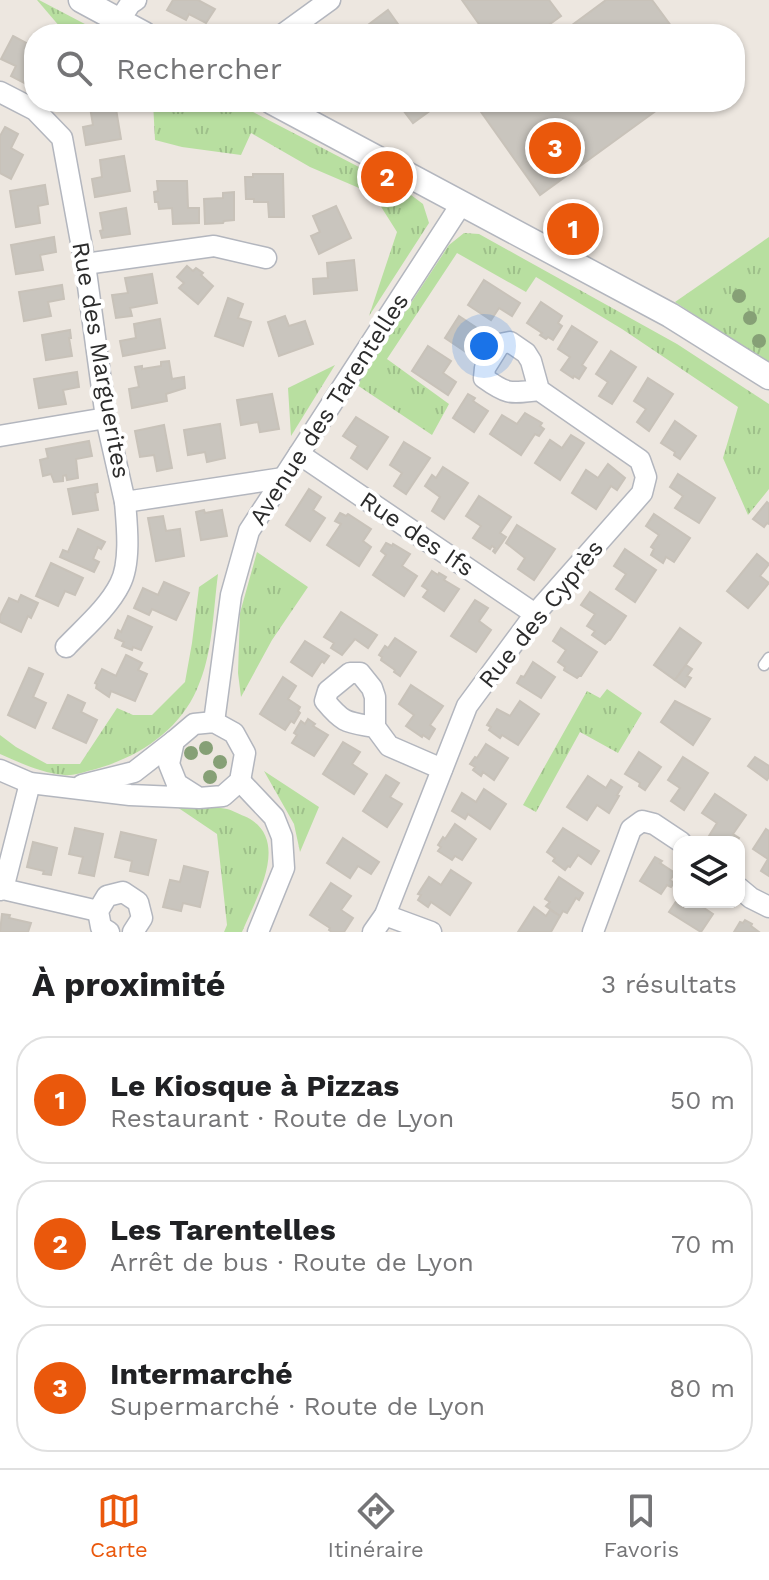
<!DOCTYPE html>
<html lang="fr">
<meta charset="utf-8">
<style>
body{margin:0;font-family:"Work Sans",sans-serif;background:#f2f2f2;color:#202124}
.controls{position:absolute;right:24px;bottom:24px;display:grid;overflow:hidden;border-radius:16px;box-shadow:0 2px 6px #0004}
.controls button{width:72px;height:72px;display:grid;place-items:center;padding:0;border:0;border-bottom:2px solid #e0e0e0;background:#fff;color:#202124;font:40px sans-serif}
.you{position:absolute;left:484px;top:346px;width:28px;height:28px;margin:-20px;border:6px solid #fff;border-radius:50%;background:#1a73e8;box-shadow:0 0 0 12px #1a73e833}
.badge{display:grid;place-items:center;width:52px;height:52px;border-radius:50%;background:#ea580c;color:#fff;font-size:26px;font-weight:700}
.pin{position:absolute;translate:-50% -50%;border:4px solid #fff;box-shadow:0 2px 8px #0006}
.list{margin:0;padding:0;list-style:none}
h2{display:flex;justify-content:space-between;align-items:center;height:104px;margin:0;padding:0 32px;font-size:34px}
h2 small{font-size:26px;font-weight:400;color:#757577}
.list li{display:grid;grid-template-columns:52px 1fr auto;gap:24px;align-items:center;box-sizing:border-box;height:128px;margin:0 16px 16px;padding:0 16px;border:2px solid #e0e0e0;border-radius:32px}
.list b{display:block;font-size:30px;white-space:nowrap}
.list p{margin:0;font-size:26px;white-space:nowrap;color:#757577}
.list em{font-size:26px;font-style:normal;color:#757577}
.icon{flex:none;width:44px;height:44px;fill:none;stroke:currentColor;stroke-width:2;stroke-linecap:round;stroke-linejoin:round}
.map{position:relative;flex:none;width:769px;height:932px;overflow:hidden}
.search{position:absolute;background:#fff;box-shadow:0 2px 6px #0004;left:24px;right:24px;top:24px;height:88px;display:flex;align-items:center;gap:20px;box-sizing:border-box;padding:0 28px;border-radius:32px;color:#757577;font-size:30px}
.sheet{height:536px;background:#fff}
nav{display:flex;justify-content:space-around;align-items:center;box-sizing:border-box;height:112px;border-top:2px solid #e0e0e0;background:#fff;font-size:22px;color:#757577}
nav a{display:grid;justify-items:center;gap:4px}
nav .on{color:#ea580c}
.map>svg:first-child{display:block}
.grass{fill:url(#grass-tufts)}
.building{fill:#c9c5be;stroke:#c8c2b9;stroke-width:2}
.lines{fill:none;stroke-linecap:round;stroke-linejoin:round}
.service-casing{stroke:#b3b6be;stroke-width:13}
.minor-casing{stroke:#b3b6be;stroke-width:23}
.tertiary-casing{stroke:#b3b6be;stroke-width:27}
.service{stroke:#fff;stroke-width:10}
.minor{stroke:#fff;stroke-width:20}
.tertiary{stroke:#fff;stroke-width:24}
.tree{fill:#86a076}
.labels{text-anchor:middle;stroke-width:8;stroke-linejoin:round;paint-order:stroke}
.street-label{font-size:24px;fill:#2c2c2c;stroke:#fff}
</style>
<div class="map">
<svg width="769" height="932" viewBox="0 0 769 932">
<defs>
<pattern id="grass-tufts" width="24" height="20" patternUnits="userSpaceOnUse" patternTransform="scale(2)"><rect width="24" height="20" fill="#b8dfa0"/><path d="M3 7l-1-3M5 7V3M7 7l1-3M15 17l-1-3M17 17v-4M19 17l1-3" fill="none" stroke="#9ec08a"/></pattern>
</defs>
<rect width="100%" height="100%" fill="#ede7e0"/>
<g class="grass">
<path d="M37,0H39L104,34H66Z"/>
<path d="M153,102H234L407,192L423,204L429,223L369,316L397,232L373,194L310,167L251,133L241,155L182,147L155,140Z"/>
<path d="M464,233L479,234L677,344L769,404V489L748,515L723,458L738,407L622,329L536,277L526,292L457,253L387,359L449,404L432,435L357,385L449,245Z"/>
<path d="M769,237V364L675,302Z"/>
<path d="M335,365L291,436L288,388Z"/>
<path d="M257,552L308,587L272,640L241,697L238,673L240,613Z"/>
<path d="M218,574C213,612 213,654 197,689C178,733 134,760 88,771C81,773 72,776 64,775C42,773 20,763 0,754V735L16,747L47,764H80L117,708L133,715H152L185,682L192,643L199,587Z"/>
<path d="M607,689L642,713L618,753L580,732L536,812L523,805L587,691L600,698Z"/>
<path d="M264,771L319,807L300,852L294,824Z"/>
<path d="M177,807C192,808 211,806 227,809C232,810 239,814 244,816C293,837 256,898 242,932H224L227,925L217,834Z"/>
</g>
<g class="building">
<path d="M173,0H198L215,9L206,23L189,14L186,20L167,10Z"/>
<path d="M462,0H549L561,16L536,34H486Z"/>
<path d="M606,0H652L677,34H560Z"/>
<path d="M388,10L405,34H356Z"/>
<path d="M13,36L34,47V74L28,85L11,76L16,66L1,59Z"/>
<path d="M397,102H442L413,123Z"/>
<path d="M474,102H668L540,195Z"/>
<path d="M115,103L121,139L86,145L83,127L93,125L90,107Z"/>
<path d="M5,127L18,134L11,148L23,155L11,179L0,173V136Z"/>
<path d="M124,156L130,191L95,197L92,179L102,177L100,160Z"/>
<path d="M253,174H283L284,217H269L268,202H254V199H246L245,177H253Z"/>
<path d="M157,181H187L188,208H199V223L173,224L172,208L159,209L158,202H155L154,192L158,191Z"/>
<path d="M45,185L48,204L38,206L40,223L16,227L10,191Z"/>
<path d="M234,192V220L224,221L223,223L205,224L204,199L223,198V193Z"/>
<path d="M336,206L351,238L319,254L311,236L320,232L313,216Z"/>
<path d="M126,208L130,234L102,238L100,231L103,230L100,213Z"/>
<path d="M54,237L56,252L40,255L43,270L16,274L11,245Z"/>
<path d="M354,260L357,290L314,294L313,279L328,278L327,263Z"/>
<path d="M187,266L193,271L196,268L203,273L201,275L213,286L198,304L179,288L184,283L177,277Z"/>
<path d="M152,274L157,303L130,308L132,316L116,318L112,295L128,293L125,278Z"/>
<path d="M484,280L520,303L512,316L499,308L491,320L468,305Z"/>
<path d="M62,285L64,299L48,302L51,316L24,321L19,292Z"/>
<path d="M228,298L243,304L238,318L251,322L243,346L215,336Z"/>
<path d="M541,302L562,316L558,323L562,326L553,340L548,337L546,339L540,335L542,333L527,323Z"/>
<path d="M285,316L289,326L305,321L313,344L279,356L268,322Z"/>
<path d="M459,316L483,332L478,339L476,337L466,352L445,338Z"/>
<path d="M160,319L165,348L123,356L120,341L136,338L134,324Z"/>
<path d="M572,326L597,342L582,365L586,368L579,379L574,376L573,378L561,370L570,357L558,349Z"/>
<path d="M70,330L71,338H69L72,356L46,360L42,335Z"/>
<path d="M428,346L451,361L443,373L456,382L448,395L412,371Z"/>
<path d="M611,351L636,367L612,404L599,396L608,382L596,374Z"/>
<path d="M169,361L172,379L184,377L185,388L166,394L167,401L132,408L129,389L139,387L135,367L142,366V369L161,366V362Z"/>
<path d="M77,372L79,387L63,390L66,404L39,408L34,379Z"/>
<path d="M648,378L673,394L649,431L637,422L646,409L634,401Z"/>
<path d="M272,394L279,429L260,432L258,422L241,425L237,400Z"/>
<path d="M468,394L475,398L473,401L488,411L474,432L453,418Z"/>
<path d="M525,413L542,423L540,426L544,429L539,436L535,434L521,455L490,434L502,415L517,424Z"/>
<path d="M356,417L388,437L367,469L351,458L358,446L343,436Z"/>
<path d="M675,421L696,436L680,459L674,455L675,452L661,443Z"/>
<path d="M220,424L225,458L207,462L205,452L188,455L184,430Z"/>
<path d="M164,425L172,468L157,471L154,455L140,457L135,431Z"/>
<path d="M571,435L584,443L560,480L535,463L550,440L562,448Z"/>
<path d="M89,441L92,456L76,459L78,478L67,480L66,475L63,476V481L54,482L51,474L43,476L40,460L48,458L46,449Z"/>
<path d="M404,442L430,458L406,494L394,486L402,473L390,465Z"/>
<path d="M608,464L625,478L617,490L611,486L596,509L572,493L586,470L598,478Z"/>
<path d="M443,467L468,483L444,519L432,511L440,497L425,486L432,475L436,478Z"/>
<path d="M678,474L715,498L699,523L675,508L683,496L670,487Z"/>
<path d="M97,484L98,492L95,493L98,510L73,514L68,489Z"/>
<path d="M309,489L321,497L313,510L325,518L310,541L286,525Z"/>
<path d="M479,496L511,517L500,533L506,537L495,553L493,551L495,548L492,546L490,549L473,538L481,526L466,516Z"/>
<path d="M767,502L769,504V524L767,523L764,527L753,519Z"/>
<path d="M204,510L205,513L222,510L227,536L201,540L196,512Z"/>
<path d="M340,513L346,516L348,514L371,529L363,541L371,547L359,566L327,545L341,524L335,521Z"/>
<path d="M654,514L690,538L674,562L666,557L663,563L651,555L654,549L651,547L659,535L646,526Z"/>
<path d="M163,516L166,531L180,529L184,556L156,561L148,518Z"/>
<path d="M517,525L555,549L534,580L518,569L525,558L506,543Z"/>
<path d="M78,529L105,542L101,549L98,547L93,559L99,562L94,572L60,557L63,550L68,552Z"/>
<path d="M386,543L392,546L393,544L410,554L402,566L417,576L404,596L373,575L386,555L381,551Z"/>
<path d="M625,549L656,570L635,602L616,589L626,574L614,566Z"/>
<path d="M757,554L769,564L760,576L769,583L748,608L727,591Z"/>
<path d="M51,563L83,578L75,595L65,591L58,606L36,596Z"/>
<path d="M432,571L438,575L439,573L446,577L444,580L459,589L444,611L423,597L428,590L422,586Z"/>
<path d="M164,582L189,593L176,620L152,609L149,615L134,608L143,588L158,595Z"/>
<path d="M590,592L626,616L610,640H609L605,644L592,635L595,631L587,626L595,614L581,605Z"/>
<path d="M21,595L38,603L31,618L28,616L21,632L0,622V616L9,598L18,602Z"/>
<path d="M475,600L488,608L479,621L491,630L476,652L451,636Z"/>
<path d="M341,612L377,635L368,648L355,639L342,655L331,648L334,643L324,637Z"/>
<path d="M128,616L152,627L141,650L133,647L132,650L122,646L124,642L115,638L118,630L121,632Z"/>
<path d="M561,628L597,652L581,676H579L577,678L564,670L565,667L558,662L566,650L553,641Z"/>
<path d="M680,628L701,643L675,680L654,665Z"/>
<path d="M395,638L416,652L400,676L394,672L395,670L381,660L382,657L379,655L385,646L388,648Z"/>
<path d="M305,641L329,656L324,663L322,661L312,676L291,662Z"/>
<path d="M126,655L142,663L138,670L147,674L135,701L111,691L109,697L96,688L97,684L95,683L102,669L116,676Z"/>
<path d="M533,662L555,677L541,698L517,683L521,676L524,677Z"/>
<path d="M686,665L692,669L687,676L691,678L685,687L675,680Z"/>
<path d="M29,668L43,674L33,697L46,703L35,728L8,715Z"/>
<path d="M283,677L296,686L288,699L300,707L298,711L300,713L294,723L291,721L285,730L260,714Z"/>
<path d="M411,685L443,706L430,725L435,729L429,739L423,735L422,737L406,726L414,715L399,704Z"/>
<path d="M68,695L85,703L81,712L97,720L86,743L53,728Z"/>
<path d="M520,701L539,714L518,745L502,735L500,738L489,730L491,727L487,725L497,709L510,716Z"/>
<path d="M675,701L710,719L693,745L661,722Z"/>
<path d="M308,719L315,724L313,726L328,735L314,756L292,743L297,735L294,733L301,721L305,724Z"/>
<path d="M343,742L360,752L352,764L367,774L354,794L323,774Z"/>
<path d="M486,744L508,758L494,780L483,772L481,776L473,770L475,767L470,764L475,757L477,758Z"/>
<path d="M639,752L661,767L645,790L639,786L640,783L625,774Z"/>
<path d="M683,757L708,773L684,810L671,801L680,788L668,780Z"/>
<path d="M755,757L769,766V777L767,780L748,766Z"/>
<path d="M386,775L399,783L390,797L402,804L387,827L363,811Z"/>
<path d="M588,776L606,788L611,780L622,787L617,795L619,796L609,813L597,805L587,820L567,807Z"/>
<path d="M484,789L506,804L490,829L468,814L465,819L452,811L462,793L476,802Z"/>
<path d="M715,794L746,815L733,834L739,838L736,842H719L709,836L717,823L702,813Z"/>
<path d="M455,824L476,839L462,860L455,856L452,860L438,851L441,847L438,845L443,837L445,839Z"/>
<path d="M75,828L103,834L94,876L79,873L83,857L69,854Z"/>
<path d="M563,828L599,851L591,864L578,855L570,867L568,866L565,870L553,861L555,858L547,852Z"/>
<path d="M766,829L769,831V876L761,871L768,859L753,849Z"/>
<path d="M121,832L156,840L148,875L130,871L132,861L115,857Z"/>
<path d="M343,838L379,862L371,874L358,866L350,878L327,863Z"/>
<path d="M33,842L57,848L51,875L43,874L44,871L27,867Z"/>
<path d="M655,857L662,861L660,863L675,873L670,880L674,883L671,887L667,885L661,894L640,881Z"/>
<path d="M184,866L208,872L200,907L183,903L181,911L163,907L170,880L180,882Z"/>
<path d="M451,870L471,883L450,915L431,902L428,907L418,900L421,895L418,894L429,877L441,885Z"/>
<path d="M559,877L583,893L579,900L576,898L567,913L563,911L560,916L546,906L550,902L545,899Z"/>
<path d="M331,883L351,896L341,910L353,918L344,932H332L329,930L330,928L310,915Z"/>
<path d="M679,897V902H699L698,904L713,914L701,932L669,912Z"/>
<path d="M534,907L546,916L550,910L560,916L551,932H518Z"/>
<path d="M2,914L10,915L9,918L31,923L28,932H0Z"/>
<path d="M745,920L752,924L751,926L759,932H734L740,922L743,923Z"/>
</g>
<g class="lines">
<defs>
<path id="service" d="M764,665L769,658"/>
<g id="minor">
<path d="M119,21L130,4L136,0"/>
<path d="M283,34L330,0"/>
<path d="M0,92L35,110L62,138L85,264L106,418L125,502L283,478"/>
<path d="M85,264L214,246L266,258"/>
<path d="M0,436L106,418"/>
<path d="M299,454L535,614"/>
<path d="M66,647C84,628 108,608 120,584C131,563 127,525 125,502"/>
<path d="M214,722L231,595L249,531L462,203"/>
<path d="M375,727C347,722 344,724 325,701L328,691L350,673H360L372,688L375,697V727L389,746L442,769"/>
<path d="M0,770L30,783L130,795L199,798L223,796L240,781L245,753L234,733L214,722L194,724L174,741L169,764L177,784L199,798"/>
<path d="M240,781L274,817L282,837L284,868L258,932"/>
<path d="M82,785L134,772L174,741"/>
<path d="M739,888L751,898L769,907"/>
<path d="M3,889L98,911"/>
<path d="M0,890L3,889L30,783"/>
<path d="M385,915L431,932"/>
<path d="M109,932L101,927L98,911L107,896L123,892L138,902L142,918L133,932"/>
<path d="M373,932L385,915L467,706L535,614L642,493L646,477L640,460L539,390L531,361L526,353L510,342L500,344L485,368L484,378C509,396 511,393 539,390"/>
<path d="M593,932L631,829L642,821L654,824L681,842"/>
</g>
<g id="tertiary">
<path d="M81,0L144,34"/>
<path d="M272,102L670,315L769,377"/>
</g>
</defs>
<use href="#service" class="service-casing"/>
<use href="#minor" class="minor-casing"/>
<use href="#tertiary" class="tertiary-casing"/>
<use href="#service" class="service"/>
<use href="#minor" class="minor"/>
<use href="#tertiary" class="tertiary"/>
</g>
<g class="tree">
<circle cx="739" cy="296" r="7"/>
<circle cx="750" cy="318" r="7"/>
<circle cx="759" cy="341" r="7"/>
<circle cx="206" cy="748" r="7"/>
<circle cx="191" cy="753" r="7"/>
<circle cx="220" cy="762" r="7"/>
<circle cx="210" cy="777" r="7"/>
</g>
<g class="labels">
<g class="street-label">
<text transform="translate(101 360) rotate(80)" y="8">Rue des Marguerites</text>
<text transform="translate(329 409) rotate(-57)" y="8">Avenue des Tarentelles</text>
<text transform="translate(417 534) rotate(34)" y="8">Rue des Ifs</text>
<text transform="translate(541 614) rotate(-51)" y="8">Rue des Cyprès</text>
</g>
</g>
</svg>
<div class="controls">
<button><svg class="icon" aria-label="layers" viewBox="0 0 24 24"><path d="M12 4l9 5-9 5-9-5zM3 14l9 5 9-5"/></svg></button>
</div>
<div class="you"></div>
<div class="pin badge" style="left:573px;top:229px">1</div>
<div class="pin badge" style="left:387px;top:177px">2</div>
<div class="pin badge" style="left:555px;top:148px">3</div>
<div class="search"><svg class="icon" aria-label="search" viewBox="0 0 24 24"><circle cx="10" cy="10" r="6"/><path d="M15 15l6 6"/></svg>Rechercher</div>
</div>
<section class="sheet">
<h2>À proximité<small>3 résultats</small></h2>
<ul class="list">
<li><span class="badge">1</span><div><b>Le Kiosque à Pizzas</b><p>Restaurant · Route de Lyon</p></div><em>50 m</em></li>
<li><span class="badge">2</span><div><b>Les Tarentelles</b><p>Arrêt de bus · Route de Lyon</p></div><em>70 m</em></li>
<li><span class="badge">3</span><div><b>Intermarché</b><p>Supermarché · Route de Lyon</p></div><em>80 m</em></li>
</ul>
</section>
<nav>
<a class="on"><svg class="icon" aria-label="map" viewBox="0 0 24 24"><path d="M3 6l6-2 6 2 6-2v14l-6 2-6-2-6 2zM9 4v14M15 6v14"/></svg>Carte</a>
<a><svg class="icon" aria-label="directions" viewBox="0 0 24 24"><path d="M12 3l9 9-9 9-9-9zM9 14v-3h6M13 9l2 2-2 2"/></svg>Itinéraire</a>
<a><svg class="icon" aria-label="saved" viewBox="0 0 24 24"><path d="M7 4h10v16l-5-4-5 4z"/></svg>Favoris</a>
</nav>
